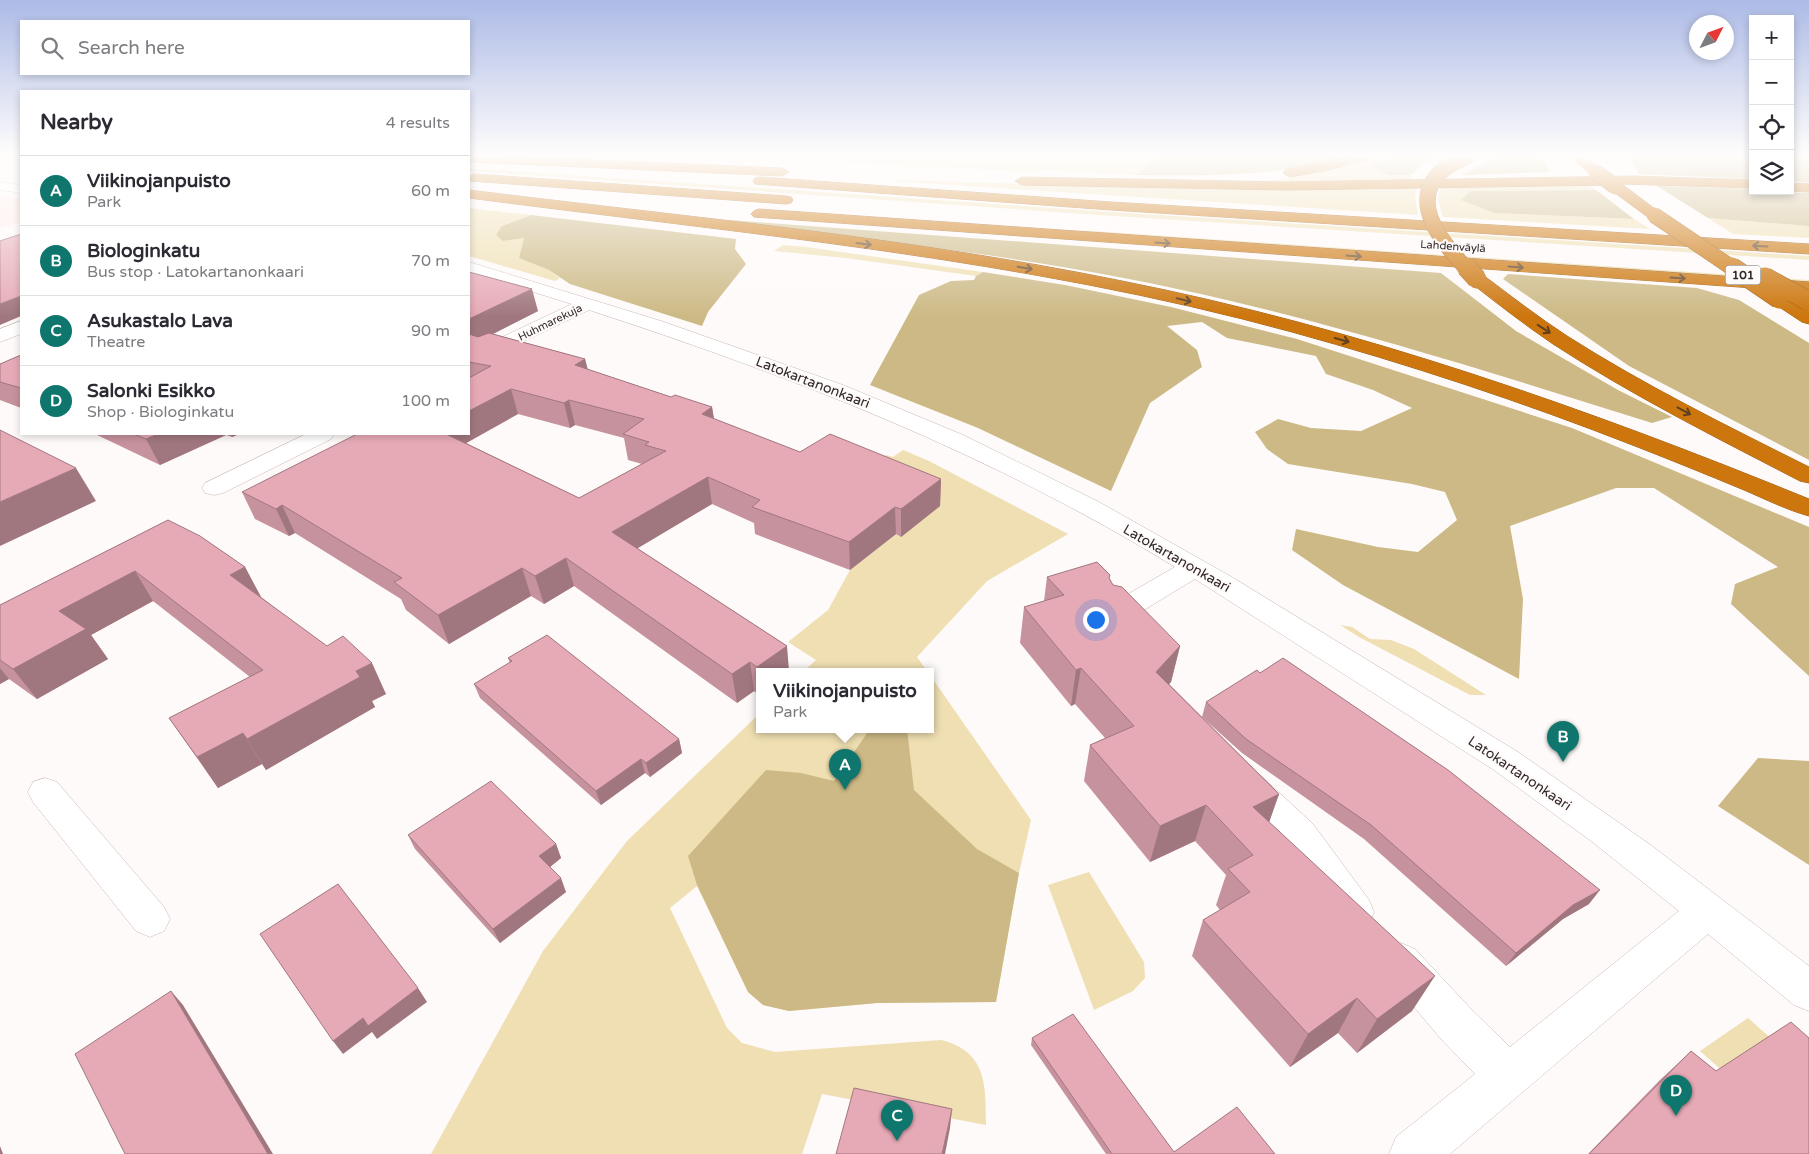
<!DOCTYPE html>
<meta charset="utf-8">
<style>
body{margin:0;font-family:"Varela Round",sans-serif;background:#f2f2f3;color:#2b2b33}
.controls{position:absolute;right:15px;top:15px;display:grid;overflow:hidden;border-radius:0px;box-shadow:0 2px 8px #0003}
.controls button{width:45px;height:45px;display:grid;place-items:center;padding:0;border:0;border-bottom:1px solid #e1e1e2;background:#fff;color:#2b2b33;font:25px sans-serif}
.compass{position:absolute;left:1689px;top:15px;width:45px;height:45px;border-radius:50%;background:#fff;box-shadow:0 2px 8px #0003;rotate:48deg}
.you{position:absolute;left:1095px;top:619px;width:18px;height:18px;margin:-12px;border:4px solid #fff;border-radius:50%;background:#1a73e8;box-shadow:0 0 0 8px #1a73e833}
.badge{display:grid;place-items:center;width:32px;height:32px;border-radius:50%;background:#0f766e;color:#fff;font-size:16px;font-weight:700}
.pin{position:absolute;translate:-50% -41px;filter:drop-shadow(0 1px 2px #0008)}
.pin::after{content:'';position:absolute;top:26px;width:18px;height:15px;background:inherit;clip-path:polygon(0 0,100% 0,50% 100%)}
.popup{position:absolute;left:756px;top:668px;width:178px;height:65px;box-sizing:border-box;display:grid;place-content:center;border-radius:0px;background:#fff;filter:drop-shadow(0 1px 4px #0005);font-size:16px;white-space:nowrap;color:#7c7c81}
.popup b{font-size:19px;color:#2b2b33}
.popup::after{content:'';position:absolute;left:50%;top:100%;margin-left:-10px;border:10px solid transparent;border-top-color:#fff}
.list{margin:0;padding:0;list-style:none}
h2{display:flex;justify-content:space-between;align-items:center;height:65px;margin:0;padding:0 20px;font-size:21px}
h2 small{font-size:16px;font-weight:400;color:#7c7c81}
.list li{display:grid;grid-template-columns:32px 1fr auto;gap:15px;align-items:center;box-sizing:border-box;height:70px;padding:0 20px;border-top:1px solid #e1e1e2}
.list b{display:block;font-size:19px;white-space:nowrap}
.list p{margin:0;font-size:16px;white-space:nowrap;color:#7c7c81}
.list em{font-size:16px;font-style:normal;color:#7c7c81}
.icon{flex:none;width:28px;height:28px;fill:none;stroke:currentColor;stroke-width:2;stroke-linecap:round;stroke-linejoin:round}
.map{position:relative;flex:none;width:1809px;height:1154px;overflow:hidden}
.search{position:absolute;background:#fff;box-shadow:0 2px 8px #0003;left:20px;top:20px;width:450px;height:55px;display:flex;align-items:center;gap:12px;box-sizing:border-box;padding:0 18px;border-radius:0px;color:#7c7c81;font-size:19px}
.panel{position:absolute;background:#fff;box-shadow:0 2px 8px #0003;left:20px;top:90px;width:450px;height:345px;border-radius:0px}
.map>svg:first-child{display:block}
.built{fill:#feede8}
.green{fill:#efdfb2}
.forest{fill:#ccb985}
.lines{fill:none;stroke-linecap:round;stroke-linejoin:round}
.minor-casing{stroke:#c9b7b2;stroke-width:1}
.highway-casing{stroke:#965b16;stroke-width:1}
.minor{fill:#fff;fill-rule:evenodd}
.highway{fill:#cc760d;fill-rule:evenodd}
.highway-bridge-far1-casing{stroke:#965b16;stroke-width:16;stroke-linecap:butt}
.highway-bridge-casing{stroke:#965b16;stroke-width:20;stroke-linecap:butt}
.highway-bridge-far1{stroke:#cc760d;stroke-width:15}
.highway-bridge{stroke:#cc760d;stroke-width:19}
.wall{fill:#c6929d;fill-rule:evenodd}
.shaded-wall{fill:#a1777f}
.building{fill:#e6aab6;stroke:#a1777f}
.oneway{stroke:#604020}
.labels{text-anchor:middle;stroke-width:4.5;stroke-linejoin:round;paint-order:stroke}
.far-street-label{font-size:11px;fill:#312928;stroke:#fefaf9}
.shield{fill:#fefaf9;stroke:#6e6867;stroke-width:1}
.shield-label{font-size:12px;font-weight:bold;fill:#312928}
.street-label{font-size:14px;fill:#312928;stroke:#fefaf9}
</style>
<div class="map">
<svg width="1809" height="1154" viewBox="0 0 1809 1154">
<rect width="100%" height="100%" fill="#fefaf9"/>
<path class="built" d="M0,196L21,199V222L0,228Z"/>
<g class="green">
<path d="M651,156H1160L1135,175L1034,169L1032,172L757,158L753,162Z"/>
<path d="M1378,156H1389L1371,165L1388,175H1411L1412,182L1255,183C1297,177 1338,170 1378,156Z"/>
<path d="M469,168L1112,212L1809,256V260L1113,216L469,171Z"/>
<path d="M905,180L1120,187L1417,188L1415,197L1418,215L889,181Z"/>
<path d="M1585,184L1596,190L1471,191L1495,213L1634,219L1650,229L1443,217L1438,200L1441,187Z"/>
<path d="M469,208L531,215L502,226L503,241L524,238L519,258L549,270L560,278L555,281L469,256Z"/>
<path d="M1708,218L1809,226V238L1733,234Z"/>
<path d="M1079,230L1809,280V283L1155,240Z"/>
<path d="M783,245L806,247L983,272L976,276L846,258L774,251Z"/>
<path d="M903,450L929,461L1068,534L987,581L917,657L927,671H804L816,660L788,642L828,610L850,570L896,534L901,537L860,472L886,455L893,457Z"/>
<path d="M1340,625L1352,627L1370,639L1391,640L1414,649L1486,695H1470L1359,637Z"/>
<path d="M930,675L1031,820L1019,873L996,1002L877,1003L789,1011L763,1005L748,992L697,886L670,908L727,1028L742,1043L775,1052L941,1040C987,1051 986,1086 986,1125L822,1094L802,1154H431L543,951L627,841L760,713V729H930Z"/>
<path d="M1089,872L1144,962L1145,978L1133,991L1094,1010L1048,885Z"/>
<path d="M1748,1018L1809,1072L1726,1074L1700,1051Z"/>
</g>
<g class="forest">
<path d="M1160,156H1350C1284,176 1204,176 1135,175Z"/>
<path d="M1389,156H1440L1424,163L1411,175H1388L1370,165Z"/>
<path d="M1497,156H1542L1549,172L1462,175Z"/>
<path d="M1629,156H1753V179L1639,174Z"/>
<path d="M1790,156H1809V183L1790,181Z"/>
<path d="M1657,186L1753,189V191L1809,193V226L1708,218Z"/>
<path d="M1596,190L1634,219L1495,213L1461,200L1471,191Z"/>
<path d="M531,215L736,239L735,249L746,264L708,312L702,326L570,284L549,270L519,258L524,238L503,241L496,235L502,226Z"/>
<path d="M729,220L1441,273L1516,331L1618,390L1672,417L1652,423C1512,379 1373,335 1231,301C1065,261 896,242 727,222Z"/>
<path d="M983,272L1065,285L1171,307L1297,339L1572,428L1809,527V676L1731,604L1735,584L1778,567L1654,488H1616L1510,526L1523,599L1519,679L1343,585L1292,550L1296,529L1378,547L1418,552L1457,520L1445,492L1412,484L1288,464L1267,449L1255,432L1278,419L1311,428L1361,431L1412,408L1373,390L1326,374L1316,356L1227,338L1202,322L1167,326L1197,350L1202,367L1150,403L1111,491L978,428L870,385L919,295L951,281L974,280L976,276Z"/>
<path d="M1508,274L1697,288L1739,300L1809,343V460L1629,366L1503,279Z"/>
<path d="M870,729H907L914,790L977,849L1019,873L996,1002L877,1003L789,1011L763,1005L748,992L697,885L688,856L766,770L801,773L834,781Z"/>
<path d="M1758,758L1809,761V865L1718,806Z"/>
</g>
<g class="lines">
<defs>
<g id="minor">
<path d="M0,182L21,185V193L0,190Z"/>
<path d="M469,262L661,321L843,385L963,435L1099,502L1230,576L1518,752L1652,846L1809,966V1011L1794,1005L1708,934L1450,1154H1389L1396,1137L1475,1074L1441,1039L1387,975L1381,962L1387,949L1401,943L1415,949L1471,1009L1510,1047L1679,911L1591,841L1494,770L1195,579L1129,619L1119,621L1109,619L1105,612L1109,605L1175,567C991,454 795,377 589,310L491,357L484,359L477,357L474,353L477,349L572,304L469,272Z"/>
<path d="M21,321V334L0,342V329Z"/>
<path d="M306,434H334L331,439L223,493L214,495L205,493L202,488L205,483Z"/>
<path d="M1246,769L1258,773L1313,824L1369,900L1374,912L1369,924L1355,929L1341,924L1287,846L1234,793L1229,783L1234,773Z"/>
<path d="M45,778L57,782L164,907L170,919L164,931L150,937L136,931L33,802L28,792L33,782Z"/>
</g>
<g id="highway">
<path d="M469,156H509L782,168L789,172L782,176L469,162Z"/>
<path d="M1350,156H1371L1369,159L1329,170L1290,177L1283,173L1285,170Z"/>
<path d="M1571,156H1585L1603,172L1601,175H1591Z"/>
<path d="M475,174L786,196L791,197L793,200L791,203L786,204L470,181L469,177Z"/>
<path d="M1634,176L1753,180V188L1622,184L1659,212L1662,215L1659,218H1649L1611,190L1609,187L1611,185L1286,190L1022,185L1015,181L1022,177L1286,182Z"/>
<path d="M760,177L1111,202L1809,244V254L1111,210L755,184L753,181L755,178Z"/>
<path d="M1790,183L1809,184V192L1790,191Z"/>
<path d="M469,190C687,217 907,237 1122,281C1359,328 1586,408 1809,499V516C1787,510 1765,499 1744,490C1708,475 1671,460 1635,446C1523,402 1408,364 1292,332C1023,258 744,234 469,198Z"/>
<path d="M759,209L1809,282V292L754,217L751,214L754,211Z"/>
<path d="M1477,274L1483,275C1511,296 1538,317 1567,336C1644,385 1727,426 1809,467V483L1800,481C1717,438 1633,396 1553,344C1525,325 1498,304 1471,283L1468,279L1471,275Z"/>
<path d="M1779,294L1785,295L1809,310V324L1802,322L1773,303L1770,299L1773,295Z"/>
</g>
</defs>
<use href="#minor" class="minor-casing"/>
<use href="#highway" class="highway-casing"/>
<use href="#minor" class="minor"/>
<use href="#highway" class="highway"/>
<defs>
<g id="highway-bridge-far1">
<path d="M1596,172L1616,187"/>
<path d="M1654,215L1734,269"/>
<path d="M1467,269C1442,243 1406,200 1444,169C1450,164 1460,160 1468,156"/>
</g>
<g id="highway-bridge">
<path d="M1466,267L1477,279"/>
<path d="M1732,267L1779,299"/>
<path d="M1765,277L1808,301"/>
</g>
</defs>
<use href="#highway-bridge-far1" class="highway-bridge-far1-casing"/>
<use href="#highway-bridge" class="highway-bridge-casing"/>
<use href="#highway-bridge-far1" class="highway-bridge-far1"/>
<use href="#highway-bridge" class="highway-bridge"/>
</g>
<g class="wall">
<path d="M469,272L538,311L493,334L585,359L588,370L671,397L712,407L714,419L800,452L941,479L940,506L901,537L896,534L850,570L755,534L754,523L712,504L637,548L787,646L760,671V696L754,691L737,703L574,586L544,604L531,596L449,644L406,610L401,599L295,533L289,536L255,519L242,492L469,434ZM518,414L570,428L575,425L624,438L628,460L642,464L579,498L466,443Z"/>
<path d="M21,355V408L0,400V364Z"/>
<path d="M95,434H239L232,437L226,435L160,465Z"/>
<path d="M168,520L245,567L261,597L386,694L372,701L375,707L266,770L262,764L218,788L169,718L250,677L153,601L91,635L108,659L37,699L9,679L0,684V605Z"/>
<path d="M1047,577L1109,578L1113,585L1180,646L1171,682L1169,684L1279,794L1269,822L1412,1011L1357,1053L1338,1033L1290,1067L1192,956L1203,920L1220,910L1216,905L1226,875L1195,841L1150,862L1084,781L1090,745L1105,738L1075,704L1071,706L1020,643L1024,607L1044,601Z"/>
<path d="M508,658L679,739L682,753L650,777L645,773L601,805L480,698L474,684L510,663Z"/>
<path d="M1206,702L1589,904L1563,919L1506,966L1364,839L1242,753L1202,717Z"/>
<path d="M408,835L556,844L561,858L550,867L566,892L500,943L415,849Z"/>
<path d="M1032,1038L1174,1152L1275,1154H1106L1031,1045Z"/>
<path d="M1691,1051L1716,1071L1809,1154H1588L1659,1081Z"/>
</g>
<g class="shaded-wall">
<path d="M532,289L538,311L469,346V319Z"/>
<path d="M21,296V316L0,325V304Z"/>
<path d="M585,359L591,383L575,365Z"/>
<path d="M511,389L518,414L445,455L438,434H469V411Z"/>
<path d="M569,400L575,425L570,428L564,403Z"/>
<path d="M712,407L716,432L702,414Z"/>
<path d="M158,434H226V435L160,465L146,439Z"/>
<path d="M230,434H239L232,437Z"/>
<path d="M76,468L96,501L0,546V502Z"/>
<path d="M708,477L712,504L618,560L612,532Z"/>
<path d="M941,479L940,506L901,537V509Z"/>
<path d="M282,505L295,533L289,536L276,509Z"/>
<path d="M895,507L896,534L850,570L849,542Z"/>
<path d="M566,558L574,586L544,604L535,576Z"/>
<path d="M245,567L261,597L230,575Z"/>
<path d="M522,568L531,596L449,644L438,615Z"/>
<path d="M135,571L153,601L91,635L108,659L37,699L13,669L59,611Z"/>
<path d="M787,646L789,671H760V689L757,667Z"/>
<path d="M1180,646L1171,682L1149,708L1156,672Z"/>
<path d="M750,662L754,691L737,703L732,674Z"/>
<path d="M372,663L386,694L372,701L375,707L266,770L247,739L356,671Z"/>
<path d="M0,668L9,679L0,684Z"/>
<path d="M1081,668L1075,704L1071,706L1076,670Z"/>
<path d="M243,733L262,764L218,788L197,757Z"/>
<path d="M679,739L682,753L650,777L646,763Z"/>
<path d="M641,759L645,773L601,805L596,791Z"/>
<path d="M1279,794L1266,831L1241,843L1253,807Z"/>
<path d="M1206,805L1195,841L1150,862L1160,826Z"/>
<path d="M556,844L561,858L545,871L539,856Z"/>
<path d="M561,878L566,892L500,943L493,929Z"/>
<path d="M1600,890L1589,904L1563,919L1506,966L1516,953L1573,905Z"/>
<path d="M1435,976L1412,1011L1357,1053L1377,1019Z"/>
<path d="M418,988L427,1002L377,1039L372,1032L343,1054L333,1041L363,1018Z"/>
<path d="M171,991L183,1005L273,1154H268Z"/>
<path d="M1357,998L1338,1033L1290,1067L1308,1034Z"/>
<path d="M952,1109L950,1128L945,1154H942Z"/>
<path d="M0,1146L3,1154H0Z"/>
</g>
<g class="building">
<path d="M21,234V296L0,304V241Z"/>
<path d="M469,272L532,289L469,319Z"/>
<path d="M489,333L585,359L575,365L671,397L675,395L712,407L702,414L800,452L830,434L941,479L901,509L895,507L849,542L752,507L760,500L708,477L612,532L787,646L757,667L750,662L732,674L566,558L535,576L522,568L438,615L394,582L402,578L282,505L276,509L242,492L357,434H446L579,498L666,451L645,445L649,442L623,434L644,419L569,400L564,403L511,389L469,411V378L491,366L469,362V334L478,337Z"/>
<path d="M21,355V388L0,382V364Z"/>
<path d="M0,430L76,468L0,502Z"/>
<path d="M134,434H158L146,439Z"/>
<path d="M168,520L200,536L245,567L230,575L327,646L343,636L372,663L356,671L360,677L247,739L243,733L197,757L169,718L263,670L135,571L59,611L86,629L13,669L0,660V605Z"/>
<path d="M1097,562L1110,575L1109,578L1113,585L1122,587L1180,646L1156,672L1279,794L1253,807L1435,976L1377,1019L1357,998L1308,1034L1203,920L1250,892L1228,869L1253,855L1206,805L1160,826L1090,745L1134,726L1081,668L1076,670L1024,607L1064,595L1047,577Z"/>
<path d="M547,635L679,739L646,763L641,759L596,791L474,684L512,661L508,658Z"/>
<path d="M1283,658L1448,770L1600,890L1573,905L1516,953L1371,825L1246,739L1206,702L1257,670L1260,673Z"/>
<path d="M491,781L556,844L539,856L561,878L493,929L408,835Z"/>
<path d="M338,884L418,988L368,1026L363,1018L333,1041L260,934Z"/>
<path d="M171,991L268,1154H125L75,1054Z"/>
<path d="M1073,1014L1174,1152L1237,1107L1275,1154H1112L1032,1038Z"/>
<path d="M1791,1022L1809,1038V1154H1589L1691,1051L1716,1071Z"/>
<path d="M854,1088L952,1109L942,1154H836Z"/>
</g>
<defs><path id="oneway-shaft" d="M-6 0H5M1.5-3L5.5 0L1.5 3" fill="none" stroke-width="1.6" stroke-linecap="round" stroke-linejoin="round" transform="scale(1.25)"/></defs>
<g class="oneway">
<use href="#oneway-shaft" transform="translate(1163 243) rotate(4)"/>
<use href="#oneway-shaft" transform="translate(864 244) rotate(7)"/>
<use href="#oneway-shaft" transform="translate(1760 246) rotate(-177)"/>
<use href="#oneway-shaft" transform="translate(1354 256) rotate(4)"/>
<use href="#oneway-shaft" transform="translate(1516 267) rotate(4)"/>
<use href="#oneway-shaft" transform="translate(1025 268) rotate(10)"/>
<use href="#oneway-shaft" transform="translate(1678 278) rotate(4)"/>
<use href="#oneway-shaft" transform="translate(1184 300) rotate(13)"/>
<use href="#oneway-shaft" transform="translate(1544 329) rotate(33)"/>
<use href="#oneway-shaft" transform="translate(1342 340) rotate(16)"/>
<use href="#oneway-shaft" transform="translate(1684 411) rotate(28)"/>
</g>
<linearGradient id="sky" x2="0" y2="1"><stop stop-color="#acbae6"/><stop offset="0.49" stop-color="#fffdfc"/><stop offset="1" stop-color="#fffdfc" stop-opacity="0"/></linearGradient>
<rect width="1809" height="317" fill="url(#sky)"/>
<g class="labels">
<g class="far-street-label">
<text transform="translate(1453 246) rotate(4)" y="4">Lahdenväylä</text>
<text transform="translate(550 322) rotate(-26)" y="4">Huhmarekuja</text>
</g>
<rect class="shield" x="1725.5" y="265.5" width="35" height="19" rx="4"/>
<g class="shield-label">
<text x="1743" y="279">101</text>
</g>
<g class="street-label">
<text transform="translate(813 382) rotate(21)" y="5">Latokartanonkaari</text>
<text transform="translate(1177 558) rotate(30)" y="5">Latokartanonkaari</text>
<text transform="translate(1520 773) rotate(34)" y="5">Latokartanonkaari</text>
</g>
</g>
</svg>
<div class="controls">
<button>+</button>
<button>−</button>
<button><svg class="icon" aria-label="locate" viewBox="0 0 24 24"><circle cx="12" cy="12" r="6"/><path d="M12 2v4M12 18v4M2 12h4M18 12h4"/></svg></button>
<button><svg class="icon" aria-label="layers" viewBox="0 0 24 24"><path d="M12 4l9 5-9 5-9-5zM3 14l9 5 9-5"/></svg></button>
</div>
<svg class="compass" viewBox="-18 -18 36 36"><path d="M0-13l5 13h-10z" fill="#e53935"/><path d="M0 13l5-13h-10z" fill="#7c7c81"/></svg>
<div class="you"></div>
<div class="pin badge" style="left:845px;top:790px">A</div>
<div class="popup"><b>Viikinojanpuisto</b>Park</div>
<div class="pin badge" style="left:1563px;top:762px">B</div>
<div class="pin badge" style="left:897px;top:1141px">C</div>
<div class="pin badge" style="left:1676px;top:1116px">D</div>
<div class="search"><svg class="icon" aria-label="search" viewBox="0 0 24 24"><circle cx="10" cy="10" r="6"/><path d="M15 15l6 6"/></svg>Search here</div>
<section class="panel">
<h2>Nearby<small>4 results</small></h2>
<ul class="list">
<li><span class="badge">A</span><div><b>Viikinojanpuisto</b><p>Park</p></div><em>60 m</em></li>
<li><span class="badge">B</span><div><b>Biologinkatu</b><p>Bus stop · Latokartanonkaari</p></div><em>70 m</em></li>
<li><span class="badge">C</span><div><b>Asukastalo Lava</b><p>Theatre</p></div><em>90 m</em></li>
<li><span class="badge">D</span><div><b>Salonki Esikko</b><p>Shop · Biologinkatu</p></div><em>100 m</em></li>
</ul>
</section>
</div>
